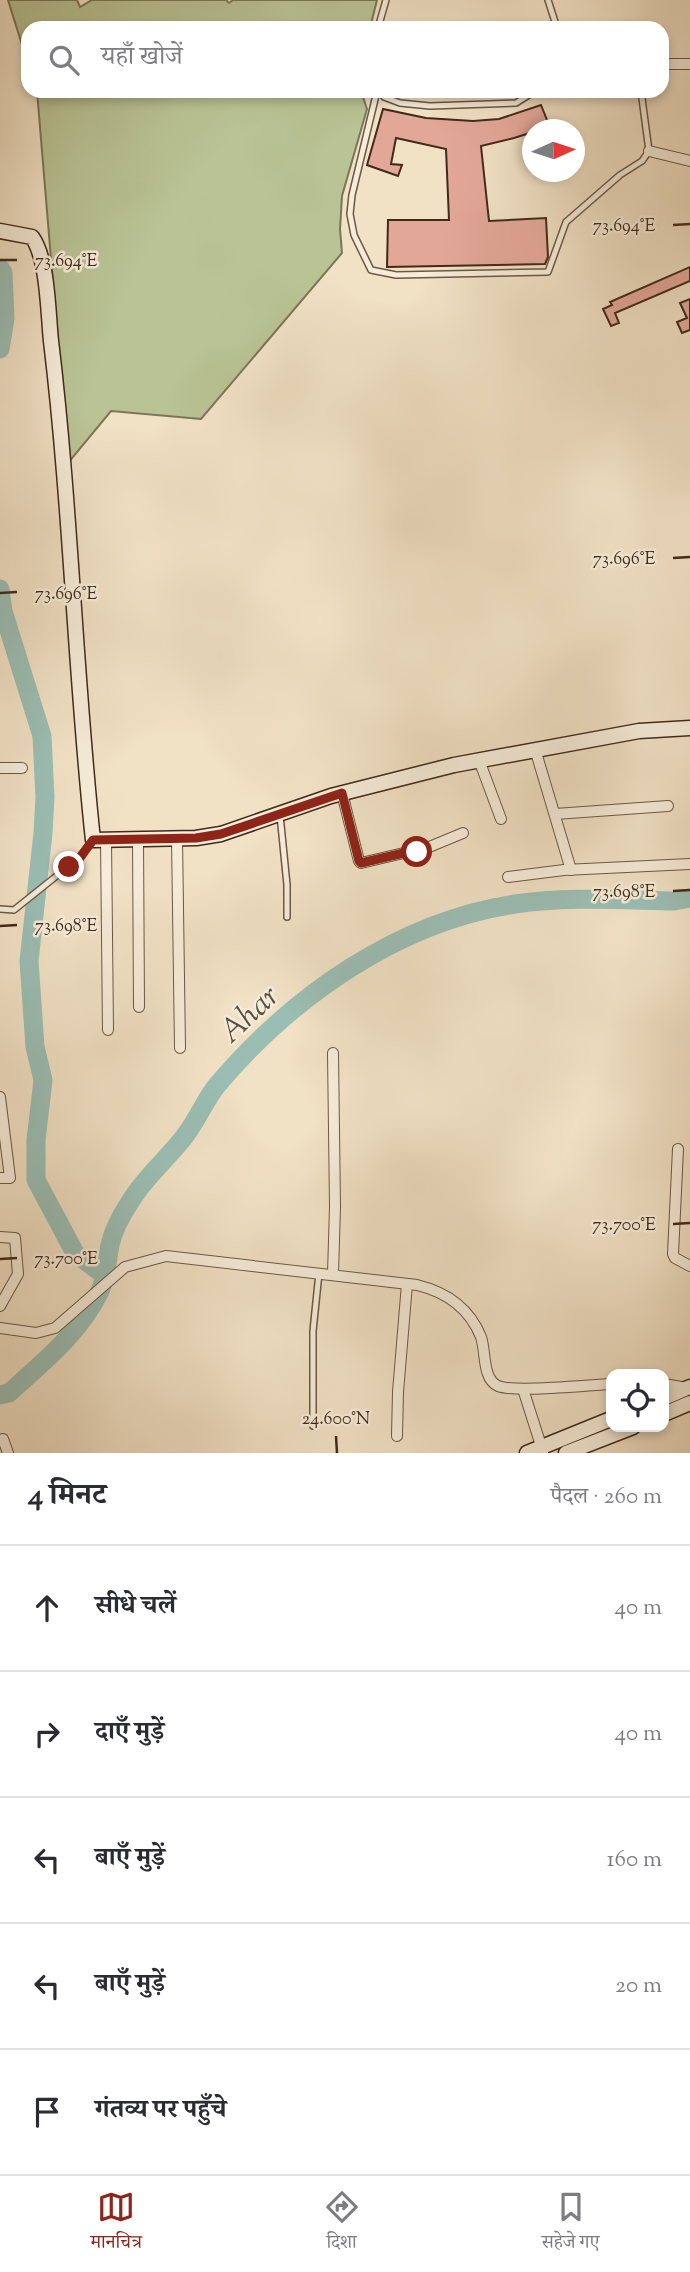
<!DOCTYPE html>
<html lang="hi">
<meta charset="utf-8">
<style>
body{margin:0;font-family:"Sorts Mill Goudy","Noto Serif Devanagari",serif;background:#f2f2f3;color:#2b2b33}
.controls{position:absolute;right:21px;bottom:21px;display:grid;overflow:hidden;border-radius:14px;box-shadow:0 4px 10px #0003}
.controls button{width:63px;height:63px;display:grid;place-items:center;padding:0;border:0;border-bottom:2px solid #e1e1e2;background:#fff;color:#2b2b33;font:35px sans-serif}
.compass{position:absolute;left:522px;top:119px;width:63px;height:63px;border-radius:50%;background:#fff;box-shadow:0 4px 10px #0003;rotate:87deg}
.stop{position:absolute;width:21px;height:21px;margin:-16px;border:5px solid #8f2418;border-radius:50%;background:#fff}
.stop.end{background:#8f2418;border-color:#fff;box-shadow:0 2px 7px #0008}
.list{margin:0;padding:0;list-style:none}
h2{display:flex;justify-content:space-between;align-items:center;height:91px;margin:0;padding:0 28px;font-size:30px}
h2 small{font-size:23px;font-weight:400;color:#7c7c81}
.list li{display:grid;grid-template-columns:46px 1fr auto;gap:21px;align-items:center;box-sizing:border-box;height:126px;padding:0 28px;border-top:2px solid #e1e1e2}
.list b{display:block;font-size:26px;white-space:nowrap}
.list em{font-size:23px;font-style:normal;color:#7c7c81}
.icon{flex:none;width:38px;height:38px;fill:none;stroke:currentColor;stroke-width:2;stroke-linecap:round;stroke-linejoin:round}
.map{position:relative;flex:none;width:690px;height:1453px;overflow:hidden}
.search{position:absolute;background:#fff;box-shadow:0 4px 10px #0003;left:21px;right:21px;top:21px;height:77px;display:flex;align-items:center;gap:18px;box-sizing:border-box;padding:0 24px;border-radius:21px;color:#7c7c81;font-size:26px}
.sheet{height:721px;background:#fff}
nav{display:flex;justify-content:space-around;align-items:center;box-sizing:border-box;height:98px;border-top:2px solid #e1e1e2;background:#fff;font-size:19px;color:#7c7c81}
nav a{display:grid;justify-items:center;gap:4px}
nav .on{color:#8f2418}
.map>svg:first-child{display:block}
.green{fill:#b9c395;stroke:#7c7657;stroke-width:2}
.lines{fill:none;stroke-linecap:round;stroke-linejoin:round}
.river{stroke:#9bbeb4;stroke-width:19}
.building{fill:#e3a798;stroke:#402a19;stroke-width:2}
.lane-casing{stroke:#6c5844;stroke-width:8}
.street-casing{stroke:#6c5844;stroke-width:12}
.secondary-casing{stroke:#402a19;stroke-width:17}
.lane{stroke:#f6ecd9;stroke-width:5}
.street{stroke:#f6ecd9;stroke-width:10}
.secondary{stroke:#f6ecd9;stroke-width:14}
.route{stroke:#8f2418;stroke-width:9}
.ticks{fill:none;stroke:#402a19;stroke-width:2.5}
.labels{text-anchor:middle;stroke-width:5;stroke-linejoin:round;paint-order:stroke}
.water-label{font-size:32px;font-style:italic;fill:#574f40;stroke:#f6ecd9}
.ticks-label{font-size:18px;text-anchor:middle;fill:#402a19;stroke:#f6ecd9;stroke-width:5;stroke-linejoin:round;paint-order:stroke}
</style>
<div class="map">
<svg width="690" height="1453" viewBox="0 0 690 1453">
<rect width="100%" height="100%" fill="#f1e1c5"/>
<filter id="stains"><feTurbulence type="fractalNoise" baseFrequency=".00286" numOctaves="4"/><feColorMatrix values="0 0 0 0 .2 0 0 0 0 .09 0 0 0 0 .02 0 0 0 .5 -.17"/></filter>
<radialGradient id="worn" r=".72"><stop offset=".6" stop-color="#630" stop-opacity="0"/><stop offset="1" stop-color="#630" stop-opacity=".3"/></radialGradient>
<g class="green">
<path d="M8,0H77L80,7L92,0H226L229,3L233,0H377L370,28H28V64Z"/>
<path d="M37,91H361L367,109L342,196L340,229L342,253L201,419L111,411L68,463Z"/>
</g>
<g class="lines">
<g class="river">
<path d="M0,268L3,273L5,319L0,349"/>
<path d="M0,589L3,611L42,736L45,797L43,833L29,961L35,1047L43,1080L36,1140V1180L75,1253L104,1275"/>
<path d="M0,1395L9,1393C43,1362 79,1334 100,1291C106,1278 107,1260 110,1245C113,1231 122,1214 130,1202C145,1176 170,1157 187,1133C199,1117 206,1098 218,1084C293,996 399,921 515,904C567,896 621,900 674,901L690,898"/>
</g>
</g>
<g class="building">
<path d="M541,105L551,130H533V132L514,138L481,146L489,221L546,218L548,257L545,264L387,267L388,220H449L446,149L396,138L391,164L402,165L398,176L367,165L383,109L426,118L473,121L499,119Z"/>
<path d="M690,267V281L615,313L619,323L611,326L603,309L612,305L610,302Z"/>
<path d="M690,299V330L682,333L677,322L687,318L680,303Z"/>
</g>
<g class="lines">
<defs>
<g id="lane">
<path d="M548,0L557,28"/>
<path d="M378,28L386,0"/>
<path d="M377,91L352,195L350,214L354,235L371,270L396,275L548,272L566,222L620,175L642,161L649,151L641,91"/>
<path d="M379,91L384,97L400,103L430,106L516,103L535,91"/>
<path d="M280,815L287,885V917"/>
<path d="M0,909L14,910L79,858L92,841"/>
<path d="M313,1426V1331L319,1273"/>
</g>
<g id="street">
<path d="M662,64H690"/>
<path d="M649,151L690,161"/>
<path d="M535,749L571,870"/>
<path d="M479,760L501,819"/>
<path d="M0,768H22"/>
<path d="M342,793L359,861L361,863L408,852H417L463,833"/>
<path d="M555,814L668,806"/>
<path d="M138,838L139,1007"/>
<path d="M177,838L180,1048"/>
<path d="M106,839L108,1030"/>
<path d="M508,877L564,870L690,864"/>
<path d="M0,1097L10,1178H0"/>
<path d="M678,1149L673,1254L675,1258L690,1266"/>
<path d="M0,1237L15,1238L18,1274L0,1306"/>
<path d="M333,1274L335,1207L333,1053"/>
<path d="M0,1328L36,1333L55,1328L125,1267L166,1256L417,1285C446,1292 469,1307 481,1337C486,1351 482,1379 498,1386C515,1393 588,1385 611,1384"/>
<path d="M664,1384L687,1388"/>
<path d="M523,1389L543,1452"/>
<path d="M397,1436L398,1392L407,1284"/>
<path d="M3,1439L8,1453"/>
</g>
<g id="secondary">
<path d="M0,231L32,237C48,259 48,313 51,341C71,507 75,674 93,840L196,838L221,834L331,796L454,765L639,731L690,728"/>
<path d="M664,1398L690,1387"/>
<path d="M664,1414L690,1403"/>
<path d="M527,1453L611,1419"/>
<path d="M566,1453L633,1427"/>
</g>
</defs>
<use href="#lane" class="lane-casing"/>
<use href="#street" class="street-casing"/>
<use href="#secondary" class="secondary-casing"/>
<use href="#lane" class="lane"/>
<use href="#street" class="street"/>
<use href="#secondary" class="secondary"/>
</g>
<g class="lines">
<path class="route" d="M69,867L79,859L93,840L196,838L221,834L342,793L359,861L361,863L408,852H417"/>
</g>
<path class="ticks" d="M673,225L690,224M0,260H17M673,558L690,557M0,593L17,592M673,891L690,890M0,926L17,925M673,1224L690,1223M0,1259L17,1258M336,1436L337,1453"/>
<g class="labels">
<g class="water-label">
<text transform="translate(248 1013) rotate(-43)" y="11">Ahar</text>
</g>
</g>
<g class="ticks-label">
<text x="624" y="231">73.694°E</text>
<text x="66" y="266">73.694°E</text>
<text x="624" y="564">73.696°E</text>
<text x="66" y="599">73.696°E</text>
<text x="624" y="897">73.698°E</text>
<text x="66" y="931">73.698°E</text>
<text x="624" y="1230">73.700°E</text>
<text x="66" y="1264">73.700°E</text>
<text x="336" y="1424">24.600°N</text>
</g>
<rect width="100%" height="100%" filter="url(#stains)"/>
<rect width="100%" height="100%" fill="url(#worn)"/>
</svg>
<div class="controls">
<button><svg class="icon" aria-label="locate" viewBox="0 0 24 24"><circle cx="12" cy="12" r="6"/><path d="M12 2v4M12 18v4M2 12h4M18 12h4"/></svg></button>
</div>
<svg class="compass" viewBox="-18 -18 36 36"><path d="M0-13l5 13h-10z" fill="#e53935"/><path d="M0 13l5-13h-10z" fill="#7c7c81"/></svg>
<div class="stop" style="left:417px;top:852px"></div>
<div class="stop end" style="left:69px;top:867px"></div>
<div class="search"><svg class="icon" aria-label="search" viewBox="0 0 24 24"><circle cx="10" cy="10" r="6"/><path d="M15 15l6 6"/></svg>यहाँ खोजें</div>
</div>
<section class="sheet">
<h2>4 मिनट<small>पैदल · 260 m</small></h2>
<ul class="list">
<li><svg class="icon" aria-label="ahead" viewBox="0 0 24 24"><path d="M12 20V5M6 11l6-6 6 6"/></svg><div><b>सीधे चलें</b></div><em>40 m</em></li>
<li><svg class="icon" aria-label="right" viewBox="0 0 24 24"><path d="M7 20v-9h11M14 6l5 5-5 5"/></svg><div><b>दाएँ मुड़ें</b></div><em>40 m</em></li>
<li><svg class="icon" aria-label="left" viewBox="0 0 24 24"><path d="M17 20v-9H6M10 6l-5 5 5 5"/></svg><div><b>बाएँ मुड़ें</b></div><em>160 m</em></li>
<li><svg class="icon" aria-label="left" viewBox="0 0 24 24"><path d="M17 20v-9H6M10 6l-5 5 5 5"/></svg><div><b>बाएँ मुड़ें</b></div><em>20 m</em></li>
<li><svg class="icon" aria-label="arrive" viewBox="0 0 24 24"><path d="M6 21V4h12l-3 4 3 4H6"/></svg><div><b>गंतव्य पर पहुँचे</b></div></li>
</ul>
</section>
<nav>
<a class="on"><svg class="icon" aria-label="map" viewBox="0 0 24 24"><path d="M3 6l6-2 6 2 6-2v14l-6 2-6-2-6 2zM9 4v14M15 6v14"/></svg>मानचित्र</a>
<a><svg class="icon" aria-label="directions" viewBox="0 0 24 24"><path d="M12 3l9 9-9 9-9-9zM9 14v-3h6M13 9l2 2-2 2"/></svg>दिशा</a>
<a><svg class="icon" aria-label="saved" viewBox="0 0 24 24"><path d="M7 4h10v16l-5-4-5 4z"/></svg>सहेजे गए</a>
</nav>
